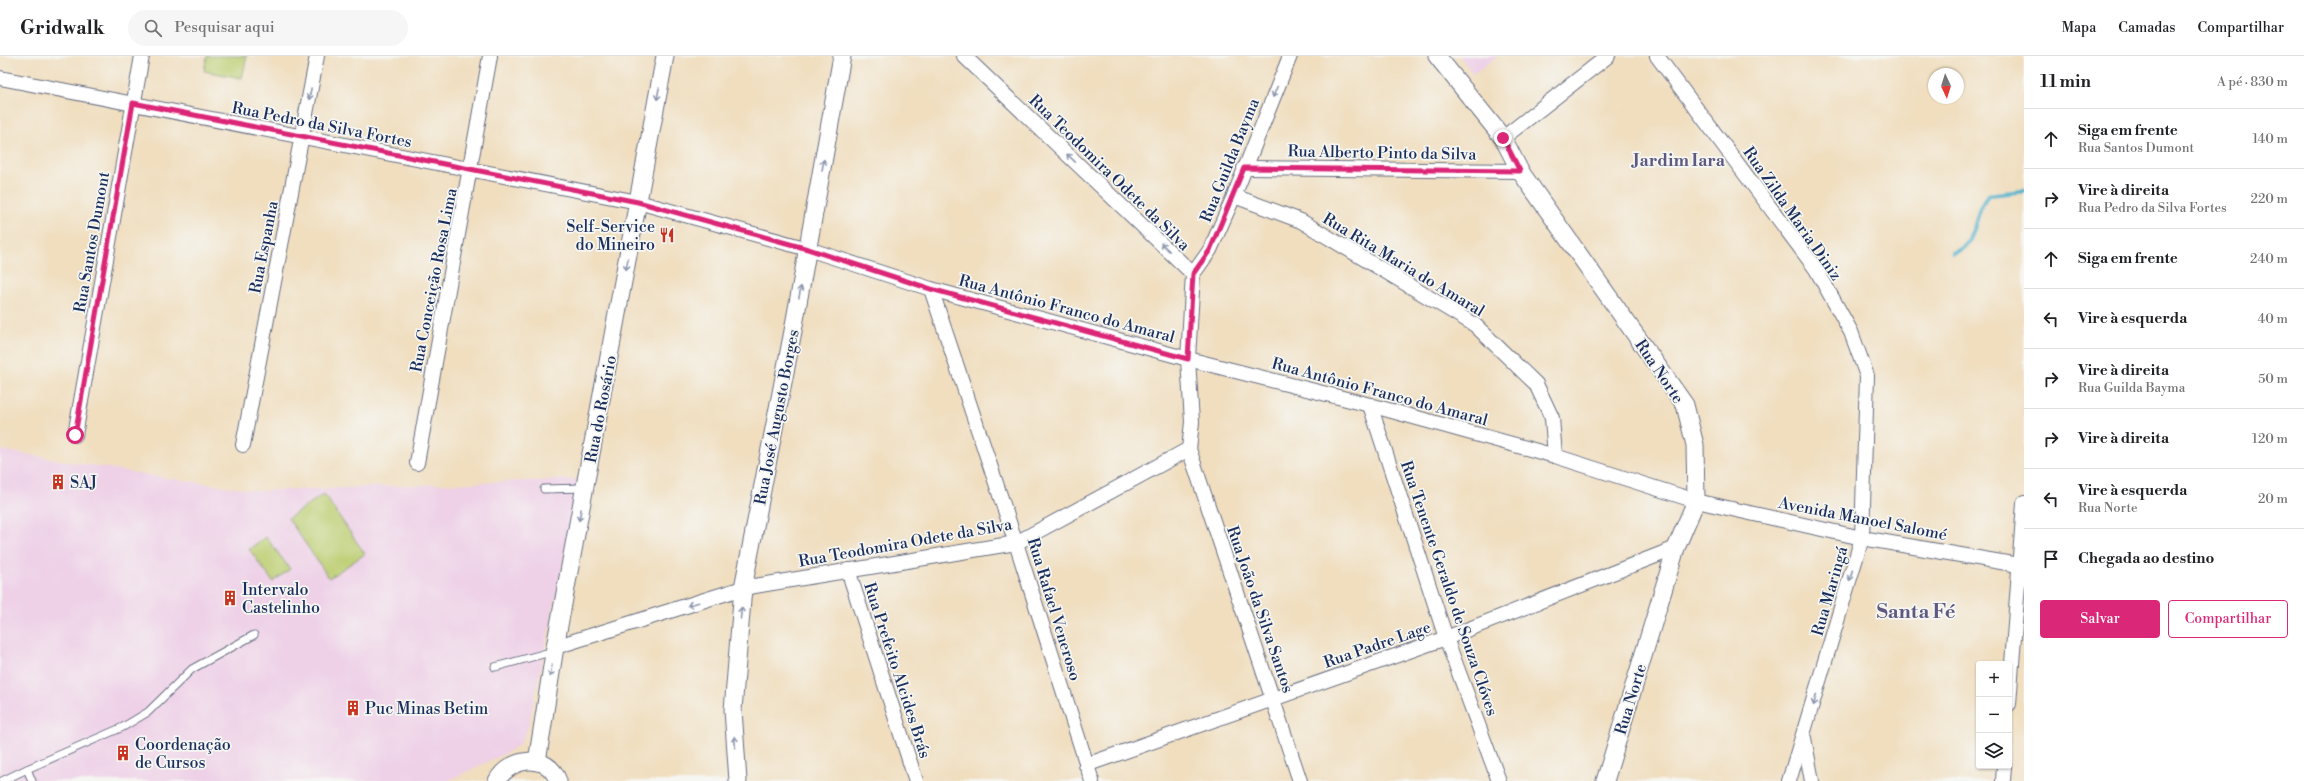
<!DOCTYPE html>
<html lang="pt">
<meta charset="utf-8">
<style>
body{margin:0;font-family:"Libre Bodoni",serif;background:#f6f6f6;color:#202124}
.controls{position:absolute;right:12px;bottom:12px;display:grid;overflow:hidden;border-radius:4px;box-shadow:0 1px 3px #0004}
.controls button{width:36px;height:36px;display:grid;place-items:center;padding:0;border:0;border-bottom:1px solid #e0e0e0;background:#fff;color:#202124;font:20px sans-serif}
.compass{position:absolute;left:1928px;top:12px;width:36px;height:36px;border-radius:50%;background:#fff;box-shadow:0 1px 3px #0004;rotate:176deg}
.stop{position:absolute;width:12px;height:12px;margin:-9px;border:3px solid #db2777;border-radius:50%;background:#fff}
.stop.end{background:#db2777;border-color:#fff;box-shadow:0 1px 4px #0008}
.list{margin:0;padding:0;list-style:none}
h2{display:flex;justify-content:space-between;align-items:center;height:52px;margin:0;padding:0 16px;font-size:17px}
h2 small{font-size:13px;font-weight:400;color:#757577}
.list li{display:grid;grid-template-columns:26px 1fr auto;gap:12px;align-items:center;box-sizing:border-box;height:60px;padding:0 16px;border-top:1px solid #e0e0e0}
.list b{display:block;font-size:15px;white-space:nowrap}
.list p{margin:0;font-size:13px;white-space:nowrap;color:#757577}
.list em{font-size:13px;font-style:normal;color:#757577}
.actions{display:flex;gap:8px;padding:12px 16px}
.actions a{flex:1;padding:9px 0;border:1px solid #db2777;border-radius:4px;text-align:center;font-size:14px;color:#db2777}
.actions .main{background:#db2777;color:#fff}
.icon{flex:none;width:22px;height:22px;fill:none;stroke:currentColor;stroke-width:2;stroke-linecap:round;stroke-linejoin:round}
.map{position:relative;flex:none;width:2024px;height:725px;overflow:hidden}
header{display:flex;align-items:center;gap:24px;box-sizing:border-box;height:56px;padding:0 20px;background:#fff;border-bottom:1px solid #e0e0e0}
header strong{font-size:19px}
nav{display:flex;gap:22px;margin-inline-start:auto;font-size:14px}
.search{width:280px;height:36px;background:#f6f6f6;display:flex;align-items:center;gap:10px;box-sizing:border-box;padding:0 14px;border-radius:22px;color:#757577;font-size:15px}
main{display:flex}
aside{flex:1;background:#fff}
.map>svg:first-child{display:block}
.built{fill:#eed0e7}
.green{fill:#bcce71;stroke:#6c7e68}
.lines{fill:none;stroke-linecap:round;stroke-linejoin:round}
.stream{stroke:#4bb0ca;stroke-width:4.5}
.service-casing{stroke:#666c80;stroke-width:9}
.minor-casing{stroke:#666c80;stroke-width:16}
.tertiary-casing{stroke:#666c80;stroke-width:19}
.service{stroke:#fff;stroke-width:7}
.minor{stroke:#fff;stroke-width:14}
.tertiary{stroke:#fff;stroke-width:17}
.oneway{stroke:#8d97ae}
.route{stroke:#db2777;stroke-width:5}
.labels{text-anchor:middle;stroke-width:3.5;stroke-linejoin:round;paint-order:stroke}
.street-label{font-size:16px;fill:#1b2f5e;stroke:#f6f6f2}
.poi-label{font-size:16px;fill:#1b2f5e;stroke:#f6f6f2;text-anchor:start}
.neighbourhood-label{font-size:17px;font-weight:bold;fill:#5e5982;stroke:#f6f6f2}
.district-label{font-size:20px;font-weight:bold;fill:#5e5982;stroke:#f6f6f2}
</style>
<header>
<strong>Gridwalk</strong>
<div class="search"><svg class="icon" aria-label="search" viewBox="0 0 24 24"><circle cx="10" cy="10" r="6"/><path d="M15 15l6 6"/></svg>Pesquisar aqui</div>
<nav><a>Mapa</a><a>Camadas</a><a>Compartilhar</a></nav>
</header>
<main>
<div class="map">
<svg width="2024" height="725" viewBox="0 0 2024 725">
<rect width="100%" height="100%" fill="#f6f6f2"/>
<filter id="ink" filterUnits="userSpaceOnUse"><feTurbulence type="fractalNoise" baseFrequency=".025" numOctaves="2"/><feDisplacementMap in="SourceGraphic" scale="8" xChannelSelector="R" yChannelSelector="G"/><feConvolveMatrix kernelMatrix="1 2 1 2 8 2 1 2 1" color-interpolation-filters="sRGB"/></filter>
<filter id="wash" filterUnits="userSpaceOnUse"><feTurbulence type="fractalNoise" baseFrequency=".012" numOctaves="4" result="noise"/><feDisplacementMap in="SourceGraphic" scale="16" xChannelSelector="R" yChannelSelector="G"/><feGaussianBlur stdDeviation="0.9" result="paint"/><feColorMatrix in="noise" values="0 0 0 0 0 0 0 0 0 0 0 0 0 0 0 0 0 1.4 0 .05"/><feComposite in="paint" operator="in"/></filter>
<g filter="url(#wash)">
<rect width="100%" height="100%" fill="#f0debf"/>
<g class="built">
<path d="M1460,0H1498L1473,18Z"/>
<path d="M0,394L166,422L258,435L581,423L528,672L520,688L506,697L447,725H0Z"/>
</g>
<g class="green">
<path d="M207,0H247L242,22L204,15Z"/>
<path d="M324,438L365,498L329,522L288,462Z"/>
<path d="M266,481L290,513L273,526L249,493Z"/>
</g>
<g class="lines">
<path class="stream" d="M1953,197C1980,188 1972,156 1988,139L2024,135"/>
</g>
</g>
<g filter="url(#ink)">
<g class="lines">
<defs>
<g id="service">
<path d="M544,433L584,432"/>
<path d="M495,611L554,595"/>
<path d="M27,713L123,671L148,656L192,613L254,579"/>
<path d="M2,725L27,713L32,725"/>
</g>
<g id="minor">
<path d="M1657,0L1816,213L1851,276L1867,320L1862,482L1789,725"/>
<path d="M0,22L638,146L808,193L931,233L1188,303L1370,349L1555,400L1696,445L1862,482L2024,510"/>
<path d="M1503,82L1608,0"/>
<path d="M1244,112L1520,115"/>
<path d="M1234,140L1301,165L1475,269L1536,328L1552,362L1555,400"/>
<path d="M1193,218L1210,194L1234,140L1290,0"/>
<path d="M931,233L1016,487L1092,725"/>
<path d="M1370,349L1446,582L1499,725"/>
<path d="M75,379L142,0"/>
<path d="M243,389L317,0"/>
<path d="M1189,393L1300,725"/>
<path d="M417,407L490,0"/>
<path d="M848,514L916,725"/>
<path d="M555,591L743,532L1016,487L1189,393L1192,366L1188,303L1193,218L964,0"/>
<path d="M2009,648L2024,447"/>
<path d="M1804,682L1812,725"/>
<path d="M1086,709L1446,582L1676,492"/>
<path d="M2003,725L2004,710"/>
</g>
<g id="tertiary">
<path d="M1437,0L1503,82L1520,115L1685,349L1695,389L1696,445L1676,492L1605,725"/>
<path d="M537,706L555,591L665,0"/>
<path d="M497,725C510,701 548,696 558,725"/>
<path d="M738,725L733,654L743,532L793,275L842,0"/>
</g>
</defs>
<use href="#service" class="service-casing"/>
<use href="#minor" class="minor-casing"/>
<use href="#tertiary" class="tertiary-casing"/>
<use href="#service" class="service"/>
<use href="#minor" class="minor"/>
<use href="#tertiary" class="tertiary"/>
</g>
<defs><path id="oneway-shaft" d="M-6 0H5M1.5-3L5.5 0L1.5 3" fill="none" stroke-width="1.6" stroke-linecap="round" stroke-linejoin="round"/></defs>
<g class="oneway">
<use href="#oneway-shaft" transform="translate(1275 36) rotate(112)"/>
<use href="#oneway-shaft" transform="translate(310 38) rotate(101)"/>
<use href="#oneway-shaft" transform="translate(658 38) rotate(100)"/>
<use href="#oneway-shaft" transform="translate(1071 102) rotate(-136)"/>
<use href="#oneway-shaft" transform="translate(823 109) rotate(-80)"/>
<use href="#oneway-shaft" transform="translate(1165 191) rotate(-136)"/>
<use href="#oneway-shaft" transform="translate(627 208) rotate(101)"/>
<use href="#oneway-shaft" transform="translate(800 236) rotate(-80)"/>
<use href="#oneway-shaft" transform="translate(580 459) rotate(101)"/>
<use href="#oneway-shaft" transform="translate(1851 519) rotate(106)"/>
<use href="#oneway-shaft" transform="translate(693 548) rotate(163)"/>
<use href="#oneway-shaft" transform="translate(741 557) rotate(-85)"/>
<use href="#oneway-shaft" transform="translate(551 615) rotate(99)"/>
<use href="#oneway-shaft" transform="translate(1815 644) rotate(106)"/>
<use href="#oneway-shaft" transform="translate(735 686) rotate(-94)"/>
</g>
</g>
<g class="lines" filter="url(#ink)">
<path class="route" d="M75,379L133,47L638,146L808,193L931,233L1188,303L1193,218L1210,194L1244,112L1520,115L1503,82"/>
</g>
<defs>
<symbol id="restaurant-bare" viewBox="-9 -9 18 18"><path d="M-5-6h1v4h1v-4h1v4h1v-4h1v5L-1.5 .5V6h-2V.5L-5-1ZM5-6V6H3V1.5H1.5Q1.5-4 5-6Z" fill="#c8321e" stroke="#f6f6f2" stroke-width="2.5" paint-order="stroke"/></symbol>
<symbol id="building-bare" viewBox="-9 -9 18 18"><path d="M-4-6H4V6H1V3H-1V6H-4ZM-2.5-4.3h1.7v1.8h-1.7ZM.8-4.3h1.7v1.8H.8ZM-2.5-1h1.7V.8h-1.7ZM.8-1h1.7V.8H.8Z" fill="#c8321e" stroke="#f6f6f2" stroke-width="2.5" paint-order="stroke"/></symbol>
</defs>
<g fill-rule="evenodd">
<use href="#restaurant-bare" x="656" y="168" width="22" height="22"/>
<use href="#building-bare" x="47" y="415" width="22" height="22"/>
<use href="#building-bare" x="219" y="531" width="22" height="22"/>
<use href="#building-bare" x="342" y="641" width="22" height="22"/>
<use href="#building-bare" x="112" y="686" width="22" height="22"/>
</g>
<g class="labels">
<g class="street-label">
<text transform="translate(322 68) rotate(11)" y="6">Rua Pedro da Silva Fortes</text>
<text transform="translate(1382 96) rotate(1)" y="6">Rua Alberto Pinto da Silva</text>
<text transform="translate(1229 104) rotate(-68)" y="6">Rua Guilda Bayma</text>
<text transform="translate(1110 116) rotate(44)" y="6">Rua Teodomira Odete da Silva</text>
<text transform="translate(1793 157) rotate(55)" y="6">Rua Zilda Maria Diniz</text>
<text transform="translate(91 186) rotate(-80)" y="6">Rua Santos Dumont</text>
<text transform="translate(263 191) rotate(-79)" y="6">Rua Espanha</text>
<text transform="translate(1404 208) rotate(31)" y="6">Rua Rita Maria do Amaral</text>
<text transform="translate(433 224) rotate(-79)" y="6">Rua Conceição Rosa Lima</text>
<text transform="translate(1067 252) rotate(15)" y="6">Rua Antônio Franco do Amaral</text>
<text transform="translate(1660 315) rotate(56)" y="6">Rua Norte</text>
<text transform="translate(1380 335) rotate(15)" y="6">Rua Antônio Franco do Amaral</text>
<text transform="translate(600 353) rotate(-79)" y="6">Rua do Rosário</text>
<text transform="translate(776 361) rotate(-79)" y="6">Rua José Augusto Borges</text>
<text transform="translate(1863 462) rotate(11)" y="6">Avenida Manoel Salomé</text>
<text transform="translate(905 486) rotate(-10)" y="6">Rua Teodomira Odete da Silva</text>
<text transform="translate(1450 532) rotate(71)" y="6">Rua Tenente Geraldo de Souza Clóves</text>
<text transform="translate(1829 535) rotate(-74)" y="6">Rua Maringá</text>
<text transform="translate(1055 553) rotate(73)" y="6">Rua Rafael Veneroso</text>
<text transform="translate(1261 553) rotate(71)" y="6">Rua João da Silva Santos</text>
<text transform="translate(1377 588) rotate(-19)" y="6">Rua Padre Lage</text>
<text transform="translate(898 614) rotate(72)" y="6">Rua Prefeito Alcides Brás</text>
<text transform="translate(1630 643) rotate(-73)" y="6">Rua Norte</text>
</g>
<g class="poi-label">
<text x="655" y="176" text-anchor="end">Self-Service<tspan x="655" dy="18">do Mineiro</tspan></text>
<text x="70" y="432">SAJ</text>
<text x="242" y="539">Intervalo<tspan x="242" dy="18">Castelinho</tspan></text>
<text x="365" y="658">Puc Minas Betim</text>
<text x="135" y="694">Coordenação<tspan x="135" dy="18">de Cursos</tspan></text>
</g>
<g class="neighbourhood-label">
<text x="1679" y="110">Jardim Iara</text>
</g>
<g class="district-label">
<text x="1916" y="562">Santa Fé</text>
</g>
</g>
</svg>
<div class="controls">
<button>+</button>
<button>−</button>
<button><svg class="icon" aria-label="layers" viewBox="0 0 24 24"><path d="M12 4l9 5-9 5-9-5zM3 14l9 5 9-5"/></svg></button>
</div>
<svg class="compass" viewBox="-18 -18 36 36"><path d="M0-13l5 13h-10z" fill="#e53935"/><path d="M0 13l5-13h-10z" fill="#757577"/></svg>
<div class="stop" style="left:75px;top:379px"></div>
<div class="stop end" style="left:1503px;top:82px"></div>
</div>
<aside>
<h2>11 min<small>A pé · 830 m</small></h2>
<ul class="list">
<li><svg class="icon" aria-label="ahead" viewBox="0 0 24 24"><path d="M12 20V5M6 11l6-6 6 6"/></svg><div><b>Siga em frente</b><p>Rua Santos Dumont</p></div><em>140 m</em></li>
<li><svg class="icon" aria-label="right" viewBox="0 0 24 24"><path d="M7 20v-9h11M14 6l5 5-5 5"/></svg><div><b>Vire à direita</b><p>Rua Pedro da Silva Fortes</p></div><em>220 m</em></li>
<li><svg class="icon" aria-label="ahead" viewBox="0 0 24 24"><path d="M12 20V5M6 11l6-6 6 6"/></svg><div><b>Siga em frente</b></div><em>240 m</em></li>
<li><svg class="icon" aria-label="left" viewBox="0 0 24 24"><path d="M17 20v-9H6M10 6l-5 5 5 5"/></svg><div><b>Vire à esquerda</b></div><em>40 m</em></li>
<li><svg class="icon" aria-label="right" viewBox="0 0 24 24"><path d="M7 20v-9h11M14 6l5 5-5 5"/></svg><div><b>Vire à direita</b><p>Rua Guilda Bayma</p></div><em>50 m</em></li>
<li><svg class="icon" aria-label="right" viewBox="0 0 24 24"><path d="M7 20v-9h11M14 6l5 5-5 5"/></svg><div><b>Vire à direita</b></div><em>120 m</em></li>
<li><svg class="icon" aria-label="left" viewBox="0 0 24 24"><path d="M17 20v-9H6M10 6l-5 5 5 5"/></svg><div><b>Vire à esquerda</b><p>Rua Norte</p></div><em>20 m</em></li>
<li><svg class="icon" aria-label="arrive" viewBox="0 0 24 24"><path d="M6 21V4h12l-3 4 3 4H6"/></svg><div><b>Chegada ao destino</b></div></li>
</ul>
<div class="actions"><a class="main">Salvar</a><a>Compartilhar</a></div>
</aside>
</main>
